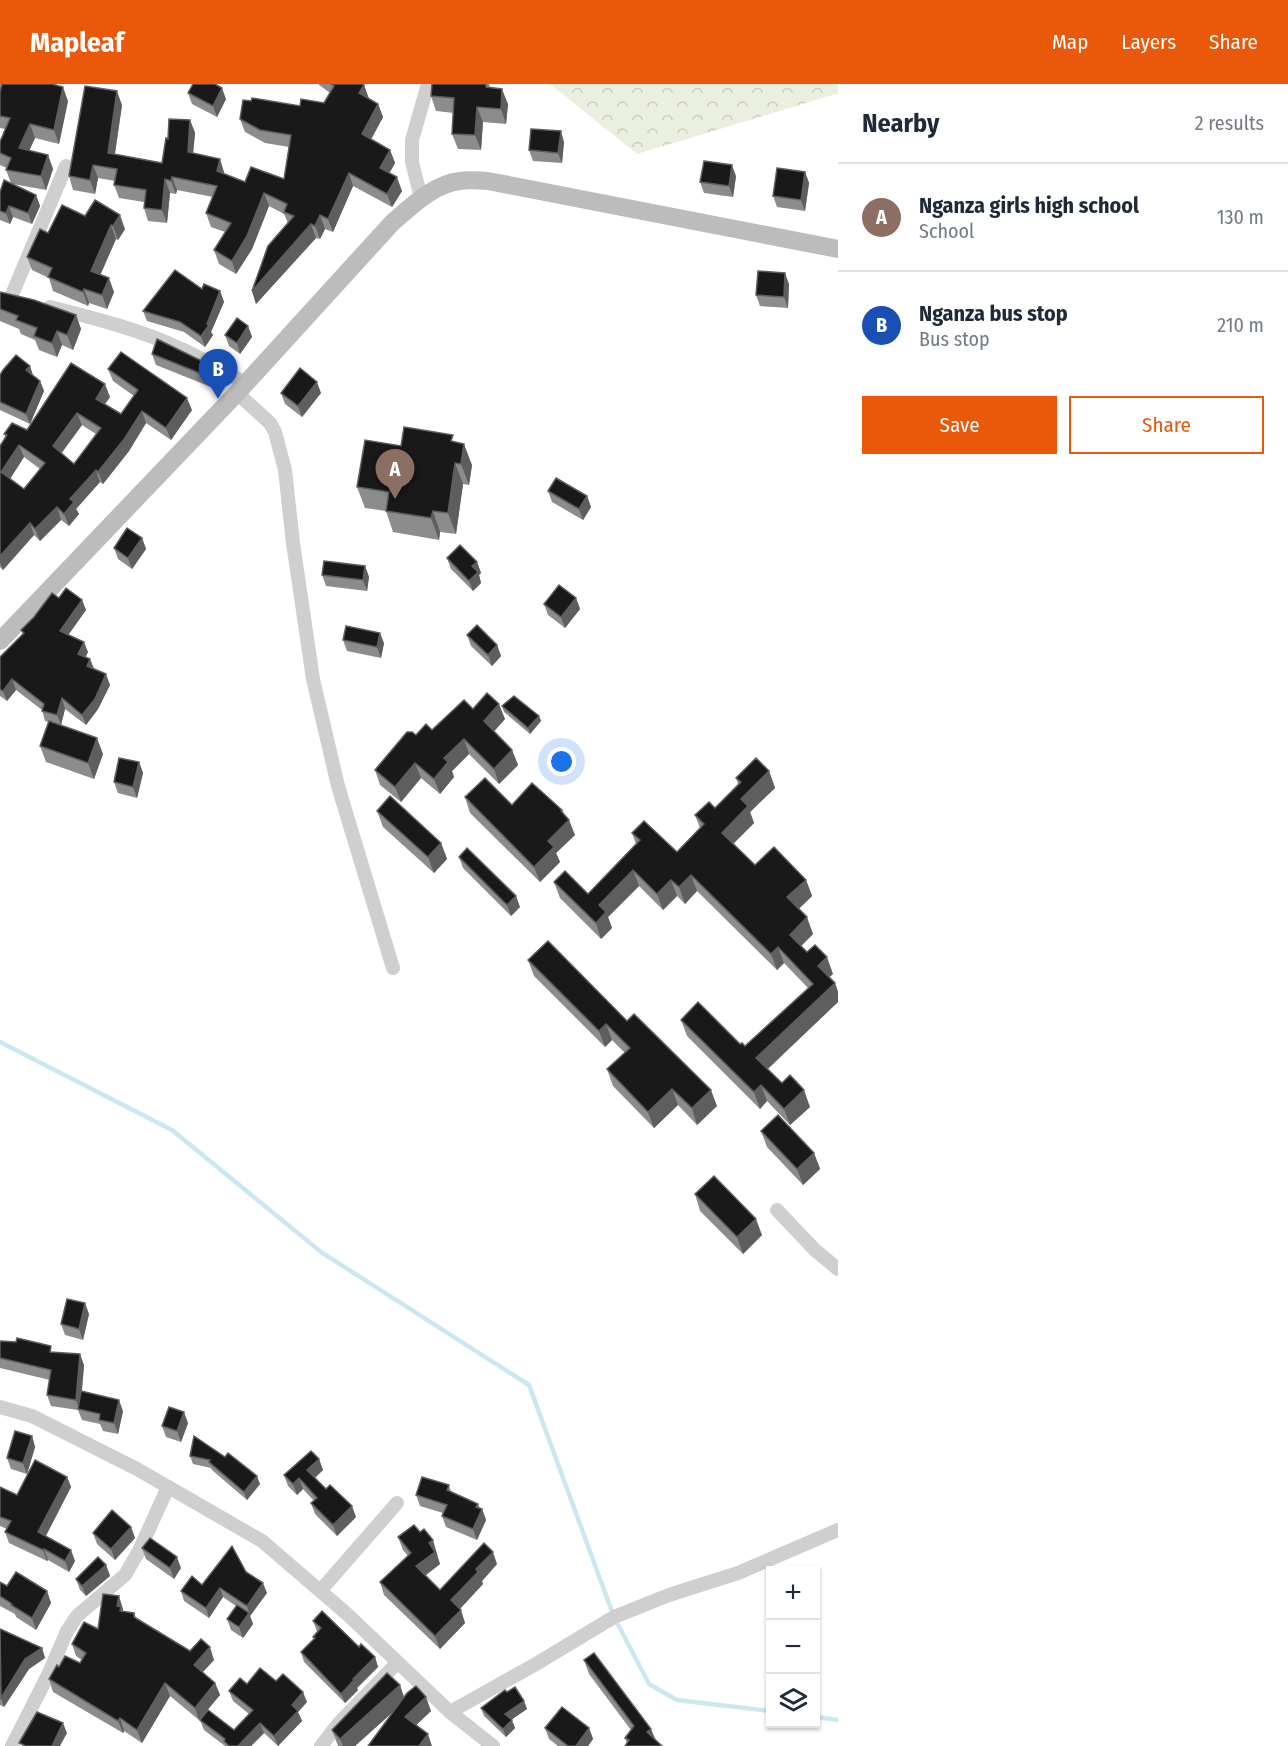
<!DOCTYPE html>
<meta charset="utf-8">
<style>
body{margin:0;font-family:"Fira Sans Condensed",sans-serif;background:#f6f6f7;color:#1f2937}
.controls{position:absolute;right:18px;bottom:18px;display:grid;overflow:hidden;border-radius:0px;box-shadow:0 2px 4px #0004}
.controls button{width:54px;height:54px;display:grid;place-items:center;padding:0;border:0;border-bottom:2px solid #e0e1e3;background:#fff;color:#1f2937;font:30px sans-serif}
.you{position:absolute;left:562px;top:678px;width:21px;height:21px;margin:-15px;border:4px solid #fff;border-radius:50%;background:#1a73e8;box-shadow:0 0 0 9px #1a73e833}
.badge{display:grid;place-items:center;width:39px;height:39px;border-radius:50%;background:#ea580c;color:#fff;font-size:20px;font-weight:700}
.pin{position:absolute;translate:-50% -50px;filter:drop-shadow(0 2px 3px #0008)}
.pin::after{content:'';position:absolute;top:32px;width:21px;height:18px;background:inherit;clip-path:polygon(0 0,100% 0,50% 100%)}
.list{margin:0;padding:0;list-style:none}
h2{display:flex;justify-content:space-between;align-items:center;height:78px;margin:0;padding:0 24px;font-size:26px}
h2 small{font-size:20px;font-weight:400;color:#747a83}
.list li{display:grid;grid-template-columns:39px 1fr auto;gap:18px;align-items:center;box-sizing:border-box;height:108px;padding:0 24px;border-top:2px solid #e0e1e3}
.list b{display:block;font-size:22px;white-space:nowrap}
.list p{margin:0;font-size:20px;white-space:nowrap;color:#747a83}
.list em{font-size:20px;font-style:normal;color:#747a83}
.actions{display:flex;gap:12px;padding:18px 24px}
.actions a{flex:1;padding:14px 0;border:2px solid #ea580c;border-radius:0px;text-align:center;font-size:21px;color:#ea580c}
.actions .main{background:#ea580c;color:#fff}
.icon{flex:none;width:33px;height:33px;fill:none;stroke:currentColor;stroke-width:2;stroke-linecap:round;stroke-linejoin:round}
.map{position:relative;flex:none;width:838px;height:1662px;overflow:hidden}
header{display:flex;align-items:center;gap:36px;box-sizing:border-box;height:84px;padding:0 30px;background:#ea580c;color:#fff}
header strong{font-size:28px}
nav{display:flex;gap:33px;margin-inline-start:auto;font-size:21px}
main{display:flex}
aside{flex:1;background:#fff}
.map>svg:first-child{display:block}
.forest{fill:url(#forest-crowns)}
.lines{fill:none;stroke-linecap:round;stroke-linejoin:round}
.stream{stroke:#cbe8f0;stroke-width:4.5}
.street{stroke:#cfcfcf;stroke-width:14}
.secondary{stroke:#bcbcbc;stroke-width:18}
.wall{fill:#8c8c8c;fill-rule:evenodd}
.shaded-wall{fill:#5e5e5e}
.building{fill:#191919;stroke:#5e5e5e;stroke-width:1.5;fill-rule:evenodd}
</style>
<header>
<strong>Mapleaf</strong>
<nav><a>Map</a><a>Layers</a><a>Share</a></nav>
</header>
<main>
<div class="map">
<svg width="838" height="1662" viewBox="0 0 838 1662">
<defs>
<pattern id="forest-crowns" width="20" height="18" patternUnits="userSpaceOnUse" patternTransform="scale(1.5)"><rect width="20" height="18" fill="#ebefdf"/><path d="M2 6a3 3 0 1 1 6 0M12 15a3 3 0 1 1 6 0" fill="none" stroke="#cacdc0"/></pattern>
</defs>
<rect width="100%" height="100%" fill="#fff"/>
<path class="forest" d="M550,0H838V11L836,10L637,70Z"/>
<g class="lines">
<g class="stream">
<path d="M0,958L172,1046L321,1168L529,1301L614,1533L649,1600L677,1616L770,1627"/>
<path d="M816,1633L838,1636"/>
</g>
<g class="street">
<path d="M421,114L412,78V56L428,0"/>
<path d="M11,213L66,82"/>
<path d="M50,223C93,234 138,245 179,264C202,274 223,287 245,299"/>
<path d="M237,309L270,339L275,348L285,386L293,459L313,595L338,702L393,884"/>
<path d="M777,1126L815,1166L838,1185"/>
<path d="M0,1323L32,1332L137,1385L262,1457L347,1530L450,1628L493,1662"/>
<path d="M321,1506L397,1419"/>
<path d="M450,1628L536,1580L614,1533L669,1511L738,1489L838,1446"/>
<path d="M12,1662L49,1589L67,1547L77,1532L125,1491L139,1467L168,1403"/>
<path d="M321,1662L339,1639L397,1579"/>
</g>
<path class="secondary" d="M0,557L237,309L392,139C412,122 433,100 460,97C469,95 479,97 488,97L838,165"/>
</g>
<g class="wall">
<path d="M0,0L68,17L59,60L35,54L29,67L48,71L53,85L46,106L13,100L36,111L40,122L32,140L13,133L10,140L0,136V108L11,99L6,86L7,84L0,81V58L5,45L0,44Z"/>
<path d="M318,0H362L364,1L369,15L378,20L383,33L371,55L390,66L395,79L389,89L402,107L392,123L353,102L333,148L325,145L320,155L316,154L256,220L252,207L288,139L284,130L269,122L252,165L236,190L219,180L214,166L225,148L211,143L206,129L213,113L177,106L176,110L170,109L167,139L148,137L144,124V118L119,114L114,101L115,97L98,94L95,110L73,106L69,92L122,21L115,70L162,79L168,55L190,36L195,49L193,69L224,88V90L245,98L284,95L289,63L265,59L245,48L240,35L251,17L300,22L324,19L330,9Z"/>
<path d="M432,0H489L490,4L508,20L506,40L483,38L481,66L458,65L452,50L454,29L436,27L431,12Z"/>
<path d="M188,9L226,15L217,33L192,20Z"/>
<path d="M564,58L562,79L533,77L529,66Z"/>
<path d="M805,88L809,99L805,127L777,123L773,112Z"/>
<path d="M736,92L733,113L704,109L700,98Z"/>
<path d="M85,132L125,145L118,156L116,155L100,191L114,208L107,225L89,219L88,222L53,207L49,194L32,186L27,173L48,149Z"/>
<path d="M789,200L788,224L760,222L756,211Z"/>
<path d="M202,205L220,207L224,218L211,248L213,251L205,263L184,248L147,237L143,227Z"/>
<path d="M0,208L76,231L81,245L73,266L62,261L57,273L39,266L35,256L21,250L19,245L0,237Z"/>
<path d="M248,242L252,253L240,270L229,262L225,251Z"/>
<path d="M152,270L212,282L216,293L211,303L156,281Z"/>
<path d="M30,282L33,291L40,297L44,307L30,340L0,326V291Z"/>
<path d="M108,285L192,326L171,356L146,339L129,367L103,400L100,398L76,425L79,430L69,442L61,436L40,457L34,451L3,486L0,483V362L6,353L4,350L27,346L110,313L105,320L121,330L134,312L113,297ZM82,341L96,350L74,380L61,369ZM24,373L40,385L24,405L10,395Z"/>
<path d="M281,309H321L302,333L285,320Z"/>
<path d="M455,358L472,381L469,401L463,400L456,450L440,448L439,456L393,448L386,427L365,424L357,403L401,362Z"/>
<path d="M548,407L587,412L591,423L583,436L552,418Z"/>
<path d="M142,454L146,465L132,485L118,475L114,464Z"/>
<path d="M447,474L477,478L481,489L479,491L481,499L473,507L451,485Z"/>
<path d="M365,482L369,493L367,507L326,502L322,491Z"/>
<path d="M59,514L82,516L86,526L68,551L88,568L85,573L90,575L94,585L110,601L98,625L86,641L65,625L61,641L103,670L94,695L46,678L40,662L48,638L45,637L42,626L16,606L7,617L0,612V573L23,551L21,546Z"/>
<path d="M576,514L580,525L565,544L548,531L544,520Z"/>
<path d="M467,551L497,561L501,572L492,582L471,562Z"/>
<path d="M343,556L384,559L381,574L347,567Z"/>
<path d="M502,622L539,632L541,637L530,650L504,628Z"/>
<path d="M473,625L505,635L494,647L512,666L518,681L499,700L469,670L452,687L454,693L440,710L421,694L401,718L380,701L375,686L416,651L432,646Z"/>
<path d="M139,678L143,689L137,714L118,709L114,698Z"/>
<path d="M769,687L775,704L750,728L754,739L733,760L755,781L806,796L812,812L799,825L813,850L801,862L807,868L833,890L829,893L835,899L838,908V918L768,985L782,999L810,1023L790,1041L767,1017L760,1025L687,952L681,936L745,962L808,904L784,879L777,886L697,807L685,820L677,812L663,826L639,802L608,833L612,844L601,855L560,814L554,798L588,810L636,760L632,749L677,768L700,744L695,731L715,724L738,700L736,694Z"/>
<path d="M465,713L512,721L562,726L575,751L556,769L560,778L540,798L470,729Z"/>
<path d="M377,727L441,759L447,775L434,789L383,743Z"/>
<path d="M459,773L520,823L511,832L463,784Z"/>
<path d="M528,876L627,937L717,1022L697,1041L678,1021L654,1044L613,1002L607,985L625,969L612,956L605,963L534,892Z"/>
<path d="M761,1047L814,1069L820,1085L803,1101L767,1063Z"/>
<path d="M695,1110L762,1151L743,1170L700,1127Z"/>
<path d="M89,1230L83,1256L65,1251L61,1240Z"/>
<path d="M0,1257L53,1268L84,1281L82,1307L123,1327L118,1350L103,1347L100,1340L82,1336L78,1326L51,1322L47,1311L50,1296L0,1284Z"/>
<path d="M188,1339L181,1358L166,1353L162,1342Z"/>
<path d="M32,1352L35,1363L27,1390L11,1385L7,1374Z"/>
<path d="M194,1352L260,1400L247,1416L212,1386L211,1384L193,1380L190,1372Z"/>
<path d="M319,1375L323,1386L315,1394L356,1433L337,1452L315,1430L311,1419L314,1417L303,1405L297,1411L288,1402L284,1391Z"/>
<path d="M67,1393L71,1403L46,1452L75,1477L69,1488L48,1476L47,1477L9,1459L5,1448L7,1445L0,1442V1403L17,1411Z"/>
<path d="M449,1401L451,1408L482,1425L486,1436L477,1456L446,1443L442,1432L443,1429L420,1422L416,1411Z"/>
<path d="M131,1443L135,1454L115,1476L97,1460L93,1449Z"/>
<path d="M398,1453L437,1469L436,1470L440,1480L425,1492L440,1506L497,1480L482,1497L483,1500L460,1525L465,1539L440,1565L384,1511L380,1498L408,1472L403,1466Z"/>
<path d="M142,1464L181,1484L174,1495L146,1475Z"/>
<path d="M106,1481L110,1492L86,1512L80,1506L76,1495Z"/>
<path d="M246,1488L267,1509L250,1532L253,1540L243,1554L231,1546L227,1535L236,1522L223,1513L209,1534L184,1517L181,1507Z"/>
<path d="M0,1498L7,1502L47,1507L51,1519L36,1546L16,1533L15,1530L0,1522Z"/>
<path d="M123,1525V1528L134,1529L136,1534L190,1567L214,1576L203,1588L215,1599L220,1611L199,1636L170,1612L142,1659L124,1647L123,1649L53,1608L49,1595L59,1583L80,1579L82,1576L76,1572L72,1560L98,1545Z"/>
<path d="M313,1537L359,1563L375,1573L378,1583L357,1604L358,1606L345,1619L304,1578L301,1568L314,1555L313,1553L317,1547Z"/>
<path d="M0,1545L42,1564L45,1574L29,1585L4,1623L0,1621Z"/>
<path d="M584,1576L651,1645L627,1659L625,1654L631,1646L589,1590Z"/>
<path d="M276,1597L307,1618L298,1628L302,1637L278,1662L264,1649L251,1662H225L204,1646L200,1636L234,1646L249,1630L233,1617L229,1607L247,1600Z"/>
<path d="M400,1601L404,1613L431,1627L416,1641L393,1628L355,1662H338L332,1646Z"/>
<path d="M507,1608L524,1617L527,1625L511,1636L515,1644L506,1653L484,1632L481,1624Z"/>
<path d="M545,1644H589L593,1655L588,1662H558L549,1655Z"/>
</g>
<g class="shaded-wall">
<path d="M364,1L369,15L359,9Z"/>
<path d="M63,3L68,17L59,60L54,46Z"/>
<path d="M222,4L226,15L217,33L213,22Z"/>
<path d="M502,5L508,20L506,40L501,25Z"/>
<path d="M117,7L122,21L113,82L108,69Z"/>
<path d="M378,20L383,33L367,63L362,50Z"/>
<path d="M477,23L483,38L481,66L475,51Z"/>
<path d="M190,36L195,49L192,81L188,68Z"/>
<path d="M30,40L35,54L24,78L19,64Z"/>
<path d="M561,47L564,58L562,79L558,69Z"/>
<path d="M390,66L395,79L385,97L380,84Z"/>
<path d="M48,71L53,85L46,106L41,92Z"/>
<path d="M220,75L224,88L222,100L217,87Z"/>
<path d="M93,81L98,94L95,110L90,96Z"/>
<path d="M732,81L736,92L733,113L729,102Z"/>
<path d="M805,88L809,99L805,127L801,116Z"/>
<path d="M349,89L353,102L333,148L328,135Z"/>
<path d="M172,93L177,106L176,110L171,97Z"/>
<path d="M397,93L402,107L392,123L387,110Z"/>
<path d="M165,95L170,109L167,139L162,126Z"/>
<path d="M264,109L269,122L252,165L236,190L232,177Z"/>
<path d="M36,111L40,122L32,140L28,129Z"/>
<path d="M9,122L13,133L10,140L6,129Z"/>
<path d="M120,131L125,145L118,156L113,142Z"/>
<path d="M320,131L325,145L320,155L315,142Z"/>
<path d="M311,140L316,154L256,220L252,207Z"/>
<path d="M111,141L116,155L96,201L91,187Z"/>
<path d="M785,189L789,200L788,224L784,213Z"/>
<path d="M109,194L114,208L107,225L102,211Z"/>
<path d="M84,205L89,219L88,222L83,208Z"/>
<path d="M220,207L224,218L211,248L213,251L205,263L201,252Z"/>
<path d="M76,231L81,245L73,266L67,251Z"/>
<path d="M248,242L252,253L240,270L237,259Z"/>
<path d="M57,247L62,261L57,273L52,259Z"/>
<path d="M30,282L33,292L26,286Z"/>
<path d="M212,282L216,293L211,303L207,292Z"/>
<path d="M40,297L44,307L30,340L26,330Z"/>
<path d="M317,298L321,309L302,333L298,322Z"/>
<path d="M105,300L110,313L100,327L96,315Z"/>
<path d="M187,314L192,326L171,356L166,344Z"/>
<path d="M142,327L146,339L129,367L103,400L98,388Z"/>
<path d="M77,329L82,341L58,374L53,362Z"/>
<path d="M464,360L472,381L469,401L461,380Z"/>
<path d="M19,361L24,373L6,401L1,388Z"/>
<path d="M455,379L463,400L456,450L448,429Z"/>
<path d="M96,386L100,398L76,425L79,430L69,442L64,430L70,415Z"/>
<path d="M587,412L591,423L583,436L579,425Z"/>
<path d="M57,423L61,436L40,457L35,445Z"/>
<path d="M433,427L440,448L439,456L431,434Z"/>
<path d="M30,439L34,451L3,486L0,478V472Z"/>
<path d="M142,454L146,465L132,485L128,474Z"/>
<path d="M477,478L481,489L479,491L481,499L473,507L469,497L472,482Z"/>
<path d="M365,482L369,493L367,507L363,496Z"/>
<path d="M576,514L580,525L565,544L561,533Z"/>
<path d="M82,516L86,526L64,557L60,547Z"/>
<path d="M380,549L384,559L381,574L377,563Z"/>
<path d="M84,558L88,568L82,580L78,570Z"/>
<path d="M497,561L501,572L492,582L488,571Z"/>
<path d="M90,575L94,585L87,582Z"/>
<path d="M106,590L110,601L98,625L86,641L82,631Z"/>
<path d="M12,595L16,606L7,617L3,607Z"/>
<path d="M62,614L65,625L61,641L57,631Z"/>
<path d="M499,620L505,635L490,652L484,637Z"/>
<path d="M539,632L541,637L530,650L528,644Z"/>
<path d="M97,654L103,670L94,695L88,679Z"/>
<path d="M464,655L469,670L452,687L454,693L440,710L434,695L444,674Z"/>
<path d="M512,666L518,681L499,700L494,685Z"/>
<path d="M139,678L143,689L137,714L133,703Z"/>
<path d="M415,679L421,694L401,718L395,703Z"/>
<path d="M769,687L775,704L750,728L754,739L728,765L722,749L741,715Z"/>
<path d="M562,726L566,739L569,736L575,751L556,769L560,778L540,798L534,783L548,757Z"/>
<path d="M441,759L447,775L434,789L428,773Z"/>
<path d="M633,786L639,802L608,833L612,844L601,855L596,839L599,821Z"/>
<path d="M691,791L697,807L685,820L679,803Z"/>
<path d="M671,796L677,812L663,826L657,810Z"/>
<path d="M806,796L812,812L793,830L787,813Z"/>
<path d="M516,812L520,823L511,832L507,821Z"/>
<path d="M807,833L813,850L796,867L790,851Z"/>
<path d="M778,863L784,879L777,886L771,870Z"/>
<path d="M827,873L833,890L824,898L818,882Z"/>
<path d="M835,899L838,908V918L762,990L756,974Z"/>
<path d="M606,940L612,956L605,963L599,947Z"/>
<path d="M761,1001L767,1017L760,1025L754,1008Z"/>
<path d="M672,1005L678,1021L654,1044L648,1028Z"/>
<path d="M711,1006L717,1022L697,1041L692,1024Z"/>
<path d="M804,1006L810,1023L790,1041L784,1025Z"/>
<path d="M814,1069L820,1085L803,1101L797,1085Z"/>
<path d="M756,1135L762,1151L743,1170L737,1153Z"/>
<path d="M85,1219L89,1230L83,1256L79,1245Z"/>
<path d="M80,1270L84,1281L80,1327L76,1316Z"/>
<path d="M119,1316L123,1327L118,1350L114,1339Z"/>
<path d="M184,1328L188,1339L181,1358L177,1347Z"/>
<path d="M32,1352L35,1363L27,1390L23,1379Z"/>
<path d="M319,1375L323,1386L311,1397L307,1386Z"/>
<path d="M257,1392L260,1400L247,1416L244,1408Z"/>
<path d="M67,1393L71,1403L42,1459L38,1448Z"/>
<path d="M299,1394L303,1405L297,1411L293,1400Z"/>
<path d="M478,1420L481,1428L482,1425L486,1436L477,1456L473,1445Z"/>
<path d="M352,1422L356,1433L337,1452L333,1441Z"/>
<path d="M131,1443L135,1454L115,1476L111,1465Z"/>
<path d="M433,1456L440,1480L420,1495L416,1482L429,1459Z"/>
<path d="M44,1465L48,1476L47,1477L43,1466Z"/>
<path d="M71,1466L75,1477L69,1488L65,1477Z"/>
<path d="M493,1468L497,1480L482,1497L483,1500L456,1529L451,1516L476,1485Z"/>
<path d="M177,1473L181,1484L174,1495L170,1484Z"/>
<path d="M106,1481L110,1492L86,1512L82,1502Z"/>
<path d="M263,1499L267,1509L250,1532L247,1522Z"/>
<path d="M220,1504L223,1513L209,1534L206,1524Z"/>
<path d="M47,1507L51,1519L36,1546L32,1534Z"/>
<path d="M119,1512L123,1525V1528L125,1535L117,1522Z"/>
<path d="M461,1526L465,1539L440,1565L435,1552Z"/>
<path d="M249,1529L253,1540L243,1554L239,1543Z"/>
<path d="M210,1563L214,1576L198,1593L194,1581Z"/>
<path d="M42,1564L45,1574L29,1585L4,1623L1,1614L25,1575Z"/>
<path d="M375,1573L378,1583L357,1604L358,1606L345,1619L341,1610L353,1595Z"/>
<path d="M165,1599L170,1612L142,1659L137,1646Z"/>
<path d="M215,1599L220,1611L199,1636L195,1624Z"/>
<path d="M400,1601L405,1617L355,1662H343L340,1655Z"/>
<path d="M303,1608L307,1618L298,1628L302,1637L278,1662L274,1652L292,1621Z"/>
<path d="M426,1613L431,1627L410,1647L405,1633Z"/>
<path d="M524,1617L527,1625L508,1638L505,1630Z"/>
<path d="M120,1634L124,1647L123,1649L118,1637Z"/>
<path d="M512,1636L515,1644L506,1653L503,1645Z"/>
<path d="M63,1639L67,1649L60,1662H52Z"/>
<path d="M260,1639L264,1649L251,1662H238Z"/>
<path d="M589,1644L593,1655L588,1662H576Z"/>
<path d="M651,1645L657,1659L647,1648Z"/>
<path d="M428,1650L432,1662H419Z"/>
</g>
<g class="building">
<path d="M2,0H52L63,3L54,46L30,40L19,64L48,71L41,92L6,86L11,74L0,69V58L10,34L0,32V8Z"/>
<path d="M193,0H215L222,4L213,22L188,9Z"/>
<path d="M331,0H362L364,1L359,9L378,20L362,50L390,66L380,84L397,93L387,110L349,89L328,135L320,131L315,142L311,140L252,207L268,162L294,132L284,128L287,120L264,109L247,152L232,177L214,166L231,139L206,129L217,102L172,93L171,97L165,95L162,126L144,124L146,106L114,101L117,85L93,81L90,96L69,92L85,2L117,7L108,69L162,79L166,54L168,55L169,35L190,36L188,68L220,75L217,87L245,98L251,83L284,95L291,51L260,46L240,35L243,16L251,17L252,14L300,22L301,15L324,19L334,2Z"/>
<path d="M432,0H486V3L502,5L501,25L477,23L475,51L452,50L454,14L431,12Z"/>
<path d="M531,45L561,47L558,69L529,66Z"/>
<path d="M704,77L732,81L729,102L700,98Z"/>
<path d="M777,84L805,88L801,116L773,112Z"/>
<path d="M4,96L36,111L28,129L9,122L6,129L0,127V108Z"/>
<path d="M95,116L120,131L113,142L111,141L91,187L109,194L102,211L84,205L83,208L48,193L52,184L27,173L40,145L48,149L62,121L85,132Z"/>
<path d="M175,186L202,205L204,200L220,207L207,240L209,241L201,252L180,238L143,227Z"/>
<path d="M758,187L785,189L784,213L756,211Z"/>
<path d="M0,208L34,216L76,231L67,251L57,247L52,259L34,252L37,244L16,236L18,232L0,225Z"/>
<path d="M237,234L248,242L237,259L225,251Z"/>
<path d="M157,255L212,282L207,292L152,270Z"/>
<path d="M121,268L187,314L166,344L142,327L125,354L98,388L96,386L70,415L74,418L64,430L57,423L35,445L30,439L0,472V362L7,351L4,350L12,339L27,346L71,279L105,300L96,315L121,330L138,306L108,285ZM77,329L101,344L74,380L53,362ZM19,361L45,379L24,405L1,388Z"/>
<path d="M16,271L30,282L26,286L40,297L26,330L0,318V291L3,286Z"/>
<path d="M300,284L317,298L298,322L281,309Z"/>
<path d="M404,343L453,351L451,357L464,360L461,380L455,379L448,429L433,427L431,434L386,427L389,408L357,403L365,356L401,362Z"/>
<path d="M556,394L587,412L579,425L548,407Z"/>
<path d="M127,444L142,454L128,474L114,464Z"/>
<path d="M460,461L477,478L472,482L478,488L469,497L447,474Z"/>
<path d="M324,477L365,482L363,496L322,491Z"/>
<path d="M559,501L576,514L561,533L544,520Z"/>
<path d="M66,504L82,516L60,547L84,558L78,570L90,575L87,582L106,590L95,615L82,631L62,614L57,631L42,627L44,620L12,595L3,607L0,605V573L24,549L21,546L34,533L52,509L59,514Z"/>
<path d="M477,541L497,561L488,571L467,551Z"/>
<path d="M346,542L380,549L377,563L343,556Z"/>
<path d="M487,609L499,620L484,637L512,666L494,685L464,655L444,674L448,678L434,695L415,679L395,703L375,686L407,648H412L416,651L426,640L432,646L464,616L473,625Z"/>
<path d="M514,612L539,632L528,644L502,622Z"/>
<path d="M49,637L97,654L88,679L40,662Z"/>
<path d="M119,674L139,678L133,703L114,698Z"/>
<path d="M756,674L769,687L741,715L748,722L722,749L755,781L774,763L806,796L787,813L807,833L790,851L807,868L815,861L827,873L818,882L835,899L756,974L782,999L790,991L804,1006L784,1025L761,1001L754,1008L681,936L698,918L740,960L742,959L745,962L813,900L778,863L771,870L691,791L679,803L671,796L657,810L633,786L599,821L606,828L596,839L554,798L565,787L588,810L640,756L632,749L644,737L677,768L704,740L695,731L709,718L715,724L741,698L736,694Z"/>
<path d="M485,694L512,721L532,699L562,726L561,727L569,736L548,757L554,763L534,783L465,713Z"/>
<path d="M390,712L441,759L428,773L377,727Z"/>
<path d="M467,764L516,812L507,821L459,773Z"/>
<path d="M548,857L627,937L634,930L711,1006L692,1024L672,1005L648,1028L607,985L630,964L606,940L599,947L528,876Z"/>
<path d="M778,1031L814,1069L797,1085L761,1047Z"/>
<path d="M714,1092L756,1135L737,1153L695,1110Z"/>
<path d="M67,1215L85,1219L79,1245L61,1240Z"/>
<path d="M17,1254L51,1262L50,1268L80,1270L76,1316L47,1311L51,1286L0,1274V1257L16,1258Z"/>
<path d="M81,1307L119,1316L114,1339L99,1336L100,1330L78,1325Z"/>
<path d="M169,1323L184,1328L177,1347L162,1342Z"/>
<path d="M15,1347L32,1352L23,1379L7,1374Z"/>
<path d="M194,1352L225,1373L228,1369L257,1392L244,1408L209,1378L210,1376L190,1372Z"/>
<path d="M311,1367L319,1375L307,1386L326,1405L330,1401L352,1422L333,1441L311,1419L317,1414L299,1394L293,1400L284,1391Z"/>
<path d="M35,1376L67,1393L38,1448L71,1466L65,1477L44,1465L43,1466L5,1448L11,1437L0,1433V1403L17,1411Z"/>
<path d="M422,1393L449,1401L447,1406L478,1420L476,1423L482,1425L473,1445L442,1432L447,1421L416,1411Z"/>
<path d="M112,1426L131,1443L111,1465L93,1449Z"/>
<path d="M414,1441L420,1448L424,1445L433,1456L429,1459L435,1468L416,1482L440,1506L484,1459L493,1468L476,1485L478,1488L451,1516L461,1526L435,1552L380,1498L411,1469L398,1453Z"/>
<path d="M150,1454L177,1473L170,1484L142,1464Z"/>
<path d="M232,1462L246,1488L263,1499L247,1522L220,1504L206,1524L181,1507L192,1492L202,1501Z"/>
<path d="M98,1473L106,1481L82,1502L76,1495Z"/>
<path d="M16,1488L47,1507L32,1534L11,1521L12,1520L0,1512V1498L7,1502Z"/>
<path d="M103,1510L119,1512L117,1522L121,1523L120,1527L134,1529V1533L190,1567L201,1555L210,1563L194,1581L215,1599L195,1624L165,1599L137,1646L120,1634L118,1637L49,1595L57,1581L59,1583L65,1572L80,1579L86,1569L72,1560L84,1538L98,1545Z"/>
<path d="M237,1521L249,1529L239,1543L227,1535Z"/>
<path d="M322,1527L359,1563L361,1560L375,1573L353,1595L354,1596L341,1610L301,1568L315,1554L313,1553L321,1544L313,1537Z"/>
<path d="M0,1545L42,1564L25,1575L1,1614Z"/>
<path d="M594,1569L651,1645L647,1648L662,1662H625L629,1656L625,1654L634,1642L584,1576Z"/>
<path d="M260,1584L276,1597L283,1590L303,1608L292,1621L298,1627L274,1652L260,1639L238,1662H229L224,1657L225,1655L200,1636L208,1626L234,1646L253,1626L229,1607L240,1594L247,1600Z"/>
<path d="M387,1589L400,1601L340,1655L332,1646Z"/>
<path d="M416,1602L426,1613L405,1633L428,1650L419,1662H368L407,1609Z"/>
<path d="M515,1603L524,1617L505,1630L512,1636L503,1645L481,1624L505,1606L507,1608Z"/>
<path d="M562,1623L589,1644L576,1662H568L545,1644Z"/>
<path d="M37,1628L63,1639L52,1662H23L24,1661L19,1659Z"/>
</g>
</svg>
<div class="controls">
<button>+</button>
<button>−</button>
<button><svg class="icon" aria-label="layers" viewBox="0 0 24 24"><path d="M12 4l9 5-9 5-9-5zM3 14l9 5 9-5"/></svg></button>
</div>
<div class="you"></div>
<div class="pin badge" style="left:395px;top:415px;background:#8d6e63">A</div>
<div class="pin badge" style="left:218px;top:315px;background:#1a4fb4">B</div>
</div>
<aside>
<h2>Nearby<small>2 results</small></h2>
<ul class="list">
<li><span class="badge" style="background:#8d6e63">A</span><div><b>Nganza girls high school</b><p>School</p></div><em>130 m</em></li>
<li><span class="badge" style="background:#1a4fb4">B</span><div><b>Nganza bus stop</b><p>Bus stop</p></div><em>210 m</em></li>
</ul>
<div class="actions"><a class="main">Save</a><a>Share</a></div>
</aside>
</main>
